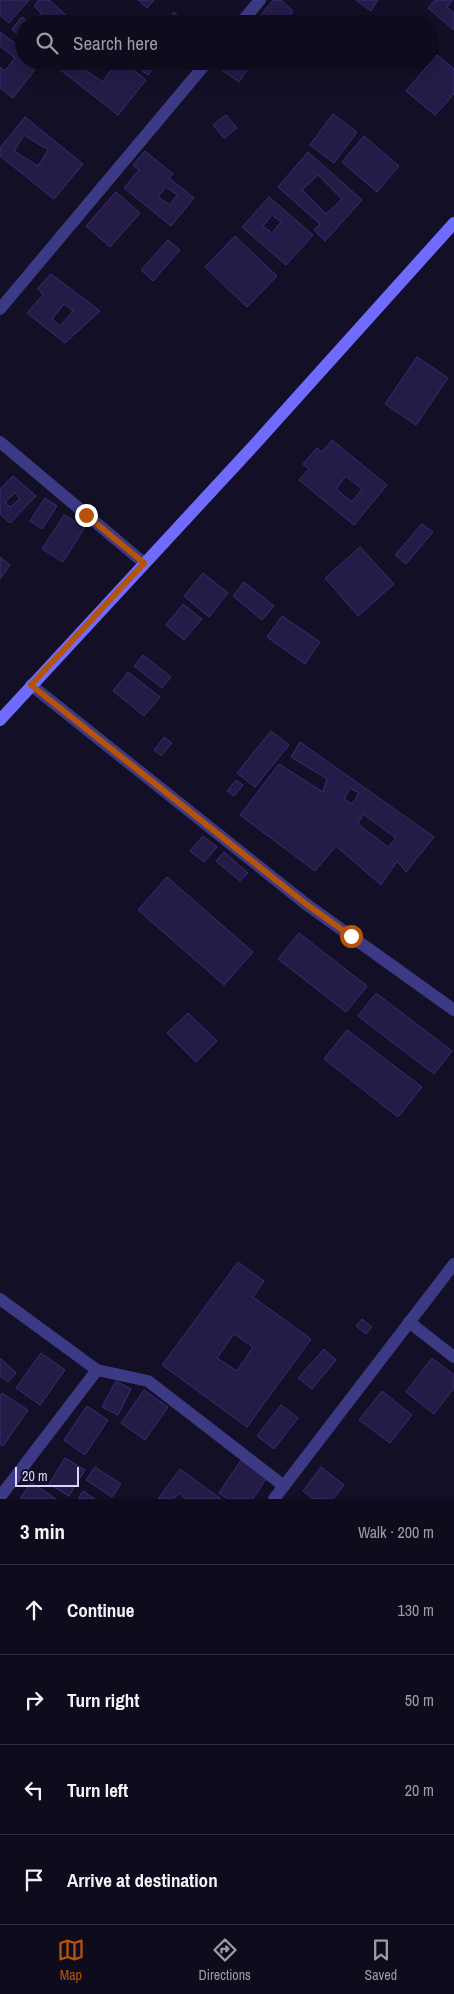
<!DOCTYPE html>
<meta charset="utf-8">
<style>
body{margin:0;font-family:"Archivo Narrow",sans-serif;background:#1c1929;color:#f1f3f6}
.scale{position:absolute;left:15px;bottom:12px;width:64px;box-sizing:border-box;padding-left:5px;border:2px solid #d9d4ff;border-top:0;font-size:14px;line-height:18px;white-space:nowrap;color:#d9d4ff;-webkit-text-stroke:4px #130f26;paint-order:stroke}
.stop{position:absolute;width:15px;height:15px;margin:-11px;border:4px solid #b45309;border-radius:50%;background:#fff}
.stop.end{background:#b45309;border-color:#fff;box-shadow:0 1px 5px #0008}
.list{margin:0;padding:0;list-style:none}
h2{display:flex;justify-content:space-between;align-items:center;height:65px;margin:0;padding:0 20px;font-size:21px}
h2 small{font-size:16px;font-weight:400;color:#9b9ba3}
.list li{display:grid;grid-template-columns:32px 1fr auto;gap:15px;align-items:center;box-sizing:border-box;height:90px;padding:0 20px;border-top:1px solid #2e2b3b}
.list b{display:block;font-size:19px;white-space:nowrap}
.list em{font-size:16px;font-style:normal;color:#9b9ba3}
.icon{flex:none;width:28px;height:28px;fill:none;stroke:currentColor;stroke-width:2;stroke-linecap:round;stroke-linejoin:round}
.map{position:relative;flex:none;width:454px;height:1499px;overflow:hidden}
.search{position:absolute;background:#0e0b1c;box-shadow:0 5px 20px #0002;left:15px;right:15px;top:15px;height:55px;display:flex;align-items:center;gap:12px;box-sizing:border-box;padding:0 18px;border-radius:28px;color:#9b9ba3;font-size:19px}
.sheet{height:425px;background:#0e0b1c}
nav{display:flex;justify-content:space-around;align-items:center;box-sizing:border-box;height:70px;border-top:1px solid #2e2b3b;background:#0e0b1c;font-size:14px;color:#9b9ba3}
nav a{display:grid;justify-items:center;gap:2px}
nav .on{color:#b45309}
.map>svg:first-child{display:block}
.building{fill:#241b47;stroke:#3b2d73;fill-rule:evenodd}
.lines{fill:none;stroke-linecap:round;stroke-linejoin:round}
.minor{stroke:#3d3a85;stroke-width:12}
.secondary{stroke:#6f6bff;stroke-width:12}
.route{stroke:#b45309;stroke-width:6}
</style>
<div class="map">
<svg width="454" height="1499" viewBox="0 0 454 1499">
<rect width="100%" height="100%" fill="#130f26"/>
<g class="building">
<path d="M0,0H29L9,23L0,15Z"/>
<path d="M39,0H49L76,24H32L41,13L34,6Z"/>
<path d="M138,0H154L147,8Z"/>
<path d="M273,0H281L293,11L283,24H254Z"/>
<path d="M356,0H378L371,11Z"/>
<path d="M435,0H453L447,7L454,13V30L428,8Z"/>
<path d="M174,12L186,24H167L165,22Z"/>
<path d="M22,17L30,24H24V40L12,29Z"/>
<path d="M0,32L24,50V61H38L40,63L13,98L0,88V67L5,71L15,58L0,46Z"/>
<path d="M437,55L454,69V94L435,115L406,91Z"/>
<path d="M55,61H75L74,63L103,82L111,70L98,61H122L146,80L118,115L53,64Z"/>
<path d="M135,61H159L148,75L133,64Z"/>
<path d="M228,61H253L239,82L222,70Z"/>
<path d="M333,114L357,132L334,163L310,145Z"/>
<path d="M226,115L237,128L224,138L213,125Z"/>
<path d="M25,117L83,164L54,199L0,156V148ZM24,135L48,150L38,166L14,151Z"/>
<path d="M364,136L399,166L377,192L342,162Z"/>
<path d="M145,151L173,174L169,178L194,198L171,226L124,188L139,170L133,165ZM166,187L177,195L170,205L158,197Z"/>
<path d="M308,152L362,200L325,241L314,230L320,224L278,187ZM318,175L342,199L326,214L302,190Z"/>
<path d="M116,192L140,213L110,247L86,226Z"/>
<path d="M269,197L313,235L286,265L242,227ZM272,215L281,222L272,233L263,226Z"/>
<path d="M235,236L277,276L247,307L205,267Z"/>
<path d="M168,240L180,250L153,281L141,270Z"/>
<path d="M51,274L100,311L65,343L27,313L43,295L38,288ZM64,304L73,311L60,326L52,319Z"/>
<path d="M417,357L448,378L416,425L385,404Z"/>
<path d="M332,440L387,485L354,525L299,480L309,469L303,464L317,448L322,452ZM346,476L362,489L352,502L336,489Z"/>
<path d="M13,476L36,496L10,523L0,514V489ZM15,493L20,499L10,507L5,502Z"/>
<path d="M45,498L57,506L42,529L30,521Z"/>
<path d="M64,515L85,527L63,562L42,549Z"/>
<path d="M422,524L433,532L406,564L395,555Z"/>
<path d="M360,547L394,584L358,616L325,578Z"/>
<path d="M0,557L10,565L0,579Z"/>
<path d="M203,573L228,593L209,617L184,596Z"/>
<path d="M244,582L274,606L262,620L233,596Z"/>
<path d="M183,604L202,619L184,640L166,625Z"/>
<path d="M282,616L320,642L305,664L267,637Z"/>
<path d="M143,655L171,677L162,688L134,666Z"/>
<path d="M128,672L160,697L144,716L113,691Z"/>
<path d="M271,731L289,745L255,787L237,773Z"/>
<path d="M164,737L172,743L161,756L154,750Z"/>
<path d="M300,742L434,837L406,872L397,861L381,885L336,846L315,871L240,815L279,764L323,792L327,779L291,757ZM350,788L359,793L352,804L344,799ZM363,814L396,838L388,847L358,824Z"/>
<path d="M236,780L243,785L234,796L227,791Z"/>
<path d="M203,836L217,847L204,862L190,851Z"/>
<path d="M224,852L248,873L240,881L216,861Z"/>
<path d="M167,877L253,952L224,985L138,910Z"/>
<path d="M299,933L367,986L346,1012L278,959Z"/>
<path d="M376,993L452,1051L434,1074L358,1016Z"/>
<path d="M188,1013L217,1041L196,1062L167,1033Z"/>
<path d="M347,1030L422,1087L398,1117L324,1059Z"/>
<path d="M238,1262L264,1281L253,1297L311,1339L247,1427L162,1365ZM234,1334L253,1347L237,1371L217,1358Z"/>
<path d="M362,1319L372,1327L366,1334L356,1326Z"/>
<path d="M324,1349L336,1360L312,1389L298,1378Z"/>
<path d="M41,1353L65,1370L40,1405L16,1388Z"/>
<path d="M0,1358L16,1373L8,1382L0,1376Z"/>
<path d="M432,1358L454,1375V1388L434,1414L406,1392Z"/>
<path d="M116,1381L131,1389L118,1415L102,1407Z"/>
<path d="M144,1390L168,1407L145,1440L121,1423Z"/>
<path d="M382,1391L412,1415L390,1443L359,1420Z"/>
<path d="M2,1393L28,1410L3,1446L0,1444V1396Z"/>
<path d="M281,1405L298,1418L274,1449L257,1436Z"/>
<path d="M87,1406L108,1420L85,1455L64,1440Z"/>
<path d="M65,1458L85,1470L69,1496L49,1484Z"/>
<path d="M241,1460L267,1477L253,1499H228L219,1493Z"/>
<path d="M95,1467L121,1484L112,1497L86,1480Z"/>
<path d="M321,1467L344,1485L333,1499H313L303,1491Z"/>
<path d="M180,1469L221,1499H185L180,1493L173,1499H158Z"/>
<path d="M31,1482L56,1499H20Z"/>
<path d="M83,1491L95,1499H78Z"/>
</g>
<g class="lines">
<g class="minor">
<path d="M240,24L260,0"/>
<path d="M0,309L208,61"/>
<path d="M0,442L144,563"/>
<path d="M31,685L306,904L454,1010"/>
<path d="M0,1299L97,1370L148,1381L284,1486"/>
<path d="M409,1322L454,1357"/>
<path d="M0,1497L97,1370"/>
<path d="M274,1499L454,1264"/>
</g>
<path class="secondary" d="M0,720L257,442L454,223"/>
</g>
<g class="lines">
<path class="route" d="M86,515L144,563L31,685L306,904L351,936"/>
</g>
</svg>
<div class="scale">20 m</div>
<div class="stop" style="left:351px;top:936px"></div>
<div class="stop end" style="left:86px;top:515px"></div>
<div class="search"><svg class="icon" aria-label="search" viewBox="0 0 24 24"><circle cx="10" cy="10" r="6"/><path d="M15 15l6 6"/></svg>Search here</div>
</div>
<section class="sheet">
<h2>3 min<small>Walk · 200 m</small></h2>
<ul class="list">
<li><svg class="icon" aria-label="ahead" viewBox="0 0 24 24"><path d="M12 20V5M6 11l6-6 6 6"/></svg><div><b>Continue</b></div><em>130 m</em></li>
<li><svg class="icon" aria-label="right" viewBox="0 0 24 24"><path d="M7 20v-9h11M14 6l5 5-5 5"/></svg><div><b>Turn right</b></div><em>50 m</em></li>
<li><svg class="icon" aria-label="left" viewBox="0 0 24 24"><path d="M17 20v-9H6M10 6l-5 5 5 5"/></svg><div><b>Turn left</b></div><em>20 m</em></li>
<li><svg class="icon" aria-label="arrive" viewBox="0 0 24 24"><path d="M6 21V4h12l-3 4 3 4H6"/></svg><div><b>Arrive at destination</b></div></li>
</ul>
</section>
<nav>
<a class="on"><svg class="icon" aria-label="map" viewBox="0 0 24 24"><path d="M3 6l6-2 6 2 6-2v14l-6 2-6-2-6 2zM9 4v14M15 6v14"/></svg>Map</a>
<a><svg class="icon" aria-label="directions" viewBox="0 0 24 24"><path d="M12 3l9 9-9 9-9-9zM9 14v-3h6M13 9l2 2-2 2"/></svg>Directions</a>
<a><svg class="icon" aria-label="saved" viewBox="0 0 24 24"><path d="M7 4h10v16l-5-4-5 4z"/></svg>Saved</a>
</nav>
